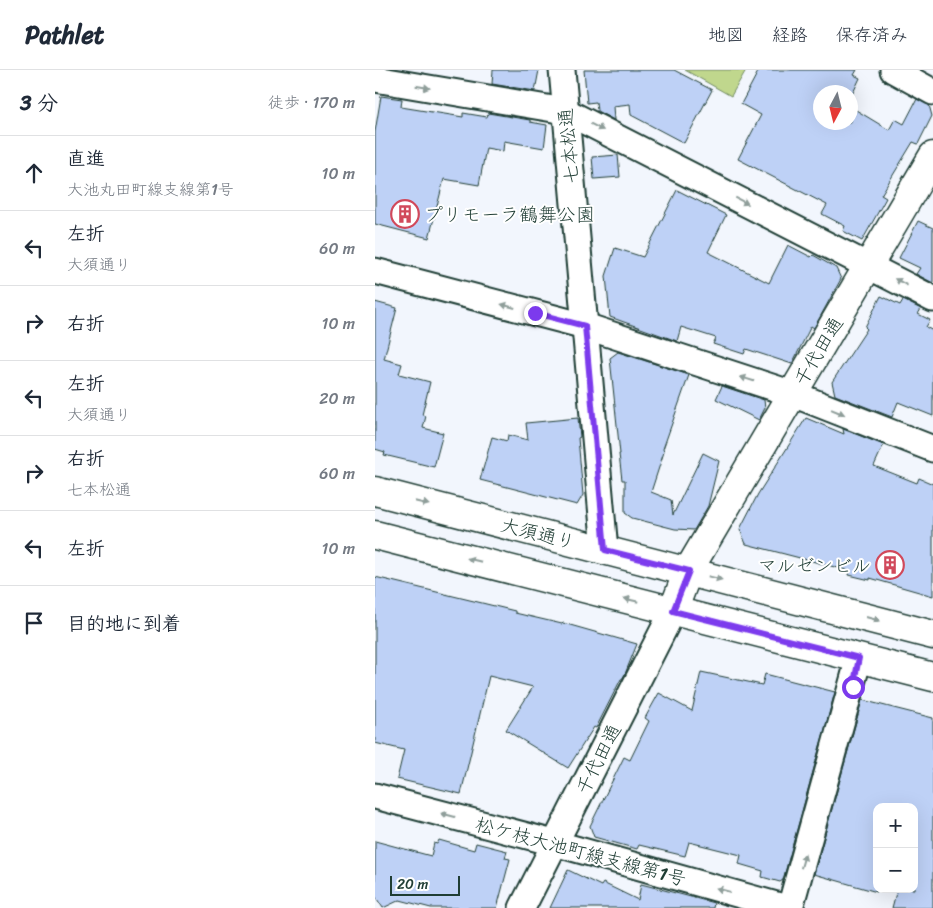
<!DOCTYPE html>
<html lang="ja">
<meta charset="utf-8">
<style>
body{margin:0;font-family:Sriracha,"Klee One",sans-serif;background:#f2f2f3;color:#1f2937}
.controls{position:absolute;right:15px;bottom:15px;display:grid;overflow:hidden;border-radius:10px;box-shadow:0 5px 20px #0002}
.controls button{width:45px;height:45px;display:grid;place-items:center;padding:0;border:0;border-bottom:1px solid #e0e1e3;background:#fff;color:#1f2937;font:25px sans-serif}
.compass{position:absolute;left:438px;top:15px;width:45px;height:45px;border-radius:50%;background:#fff;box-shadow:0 5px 20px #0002;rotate:187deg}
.scale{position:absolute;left:15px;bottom:12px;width:70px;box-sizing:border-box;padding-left:5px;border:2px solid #1f3d34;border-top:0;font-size:14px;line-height:18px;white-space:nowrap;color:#1f3d34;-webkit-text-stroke:4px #fff;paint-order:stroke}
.stop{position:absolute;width:15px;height:15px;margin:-11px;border:4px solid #7c3aed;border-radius:50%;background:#fff}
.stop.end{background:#7c3aed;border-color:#fff;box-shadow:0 1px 5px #0008}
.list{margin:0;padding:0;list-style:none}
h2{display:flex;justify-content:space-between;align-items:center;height:65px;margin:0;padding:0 20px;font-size:21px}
h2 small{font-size:16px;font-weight:400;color:#747a83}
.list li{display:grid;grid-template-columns:32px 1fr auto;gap:15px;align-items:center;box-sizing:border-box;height:75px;padding:0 20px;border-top:1px solid #e0e1e3}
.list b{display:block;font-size:19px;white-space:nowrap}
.list p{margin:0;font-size:16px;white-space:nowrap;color:#747a83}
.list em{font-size:16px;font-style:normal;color:#747a83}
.icon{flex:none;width:28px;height:28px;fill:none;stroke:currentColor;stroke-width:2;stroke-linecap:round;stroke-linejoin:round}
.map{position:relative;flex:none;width:558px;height:838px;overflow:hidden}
header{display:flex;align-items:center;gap:30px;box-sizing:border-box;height:70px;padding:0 25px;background:#fff;border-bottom:1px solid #e0e1e3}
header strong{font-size:24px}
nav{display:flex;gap:28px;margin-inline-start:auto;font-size:18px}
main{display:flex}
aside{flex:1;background:#fff}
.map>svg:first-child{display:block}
.green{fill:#c0d78d;stroke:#708a60}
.building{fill:#bed1f6;stroke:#1f3d34}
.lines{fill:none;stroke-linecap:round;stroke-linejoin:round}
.minor-casing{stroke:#1f3d34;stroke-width:29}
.tertiary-casing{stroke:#1f3d34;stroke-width:31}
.minor{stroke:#fff;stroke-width:25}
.tertiary{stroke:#fff;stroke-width:28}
.oneway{fill:#8f9e9a}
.route{stroke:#7c3aed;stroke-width:6}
.labels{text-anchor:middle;stroke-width:4;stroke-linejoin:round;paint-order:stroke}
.street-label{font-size:19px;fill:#1f3d34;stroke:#fff}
.poi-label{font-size:19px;fill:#1f3d34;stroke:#fff;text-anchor:start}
</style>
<header>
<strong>Pathlet</strong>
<nav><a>地図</a><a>経路</a><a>保存済み</a></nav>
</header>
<main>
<aside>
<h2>3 分<small>徒歩 · 170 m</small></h2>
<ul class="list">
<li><svg class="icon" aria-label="ahead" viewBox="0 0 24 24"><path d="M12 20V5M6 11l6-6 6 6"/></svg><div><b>直進</b><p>大池丸田町線支線第1号</p></div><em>10 m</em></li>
<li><svg class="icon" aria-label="left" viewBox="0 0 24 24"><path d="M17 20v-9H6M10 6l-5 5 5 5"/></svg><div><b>左折</b><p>大須通り</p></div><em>60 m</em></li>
<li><svg class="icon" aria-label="right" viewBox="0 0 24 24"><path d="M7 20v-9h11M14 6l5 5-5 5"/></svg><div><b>右折</b></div><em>10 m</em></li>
<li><svg class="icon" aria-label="left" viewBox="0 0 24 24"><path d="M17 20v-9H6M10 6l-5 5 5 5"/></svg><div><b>左折</b><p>大須通り</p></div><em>20 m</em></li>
<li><svg class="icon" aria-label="right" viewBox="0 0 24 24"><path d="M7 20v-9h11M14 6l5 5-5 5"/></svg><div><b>右折</b><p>七本松通</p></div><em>60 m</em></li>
<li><svg class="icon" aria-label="left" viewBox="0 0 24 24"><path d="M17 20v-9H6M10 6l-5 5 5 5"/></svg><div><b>左折</b></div><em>10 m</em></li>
<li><svg class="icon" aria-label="arrive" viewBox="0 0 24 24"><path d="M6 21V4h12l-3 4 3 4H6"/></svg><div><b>目的地に到着</b></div></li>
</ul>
</aside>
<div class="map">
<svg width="558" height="838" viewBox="0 0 558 838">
<rect width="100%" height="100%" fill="#f2f6fd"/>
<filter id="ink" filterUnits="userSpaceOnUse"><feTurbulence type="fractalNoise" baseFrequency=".02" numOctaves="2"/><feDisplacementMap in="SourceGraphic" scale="10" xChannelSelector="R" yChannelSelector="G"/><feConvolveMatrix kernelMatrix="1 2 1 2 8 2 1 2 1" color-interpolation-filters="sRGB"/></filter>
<g filter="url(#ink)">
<path class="green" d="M310,0H371L356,26Z"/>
<g class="building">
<path d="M118,0H164L160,21L117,14Z"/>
<path d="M209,0H299L337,20L309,73L256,45L255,34L238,36L239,50L222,41L221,32L212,33Z"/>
<path d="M384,0H482L479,5L485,8L476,27V22H446V52H476V37L514,60L520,49L529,54L542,29L554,35L557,46L543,74L538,72L506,125L511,128L487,171L468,161L470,156L447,144L452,135L363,89L386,45L366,34Z"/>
<path d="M6,26L27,29L26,37L88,47V43L112,47L113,43L155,50V52L172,55L169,78L129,71L128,81L111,78L104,115L69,109L54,168L0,154V62Z"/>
<path d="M243,85L245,107L219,109L217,87Z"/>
<path d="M302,120L351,145L333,182L394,213L413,175L436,187L438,185L461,198L466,209L439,258L436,256L417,294L371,279L369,284L338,274L341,268L306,257L302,271L235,247L231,206L240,178L268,187Z"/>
<path d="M543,151L558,158V213L541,204L545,198L524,188Z"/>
<path d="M506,226L525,235L528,230L546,239L543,244L555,250L551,257L558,261V346L523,332L517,347L460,325L457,312L492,259L490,257Z"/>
<path d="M0,232L22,238L9,289L27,294L24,304L55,312L47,345L51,346L48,358L68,363L59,397L9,385L10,382L0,379Z"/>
<path d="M243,282L314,305L288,379L289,382L276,422L296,430L298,445L328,383L344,391L333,436L319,460L300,459L257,448L250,443V410H247L244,384H245L235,288Z"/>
<path d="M347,316L389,330L390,338L384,350L341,329Z"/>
<path d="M203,348L205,367L203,368L208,425L202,435L105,410L117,367L132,371L133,365L153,370L151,353Z"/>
<path d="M431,348L469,364L468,359L506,374L508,376L499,396L542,413L544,408L558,414V526L495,508V510L474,505L475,501L371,474L365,459L383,424Z"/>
<path d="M0,507L140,541V543L187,554L188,553L262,574L250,604L247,609H246L221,658L219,657L193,698L131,660L158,617L114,606L86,724L22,709L29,680L0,673Z"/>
<path d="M326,602L387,615L390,604L460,622L408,810L405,812L387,807L388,801L364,794L366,785L314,772L310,786L264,775L262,779L219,767L215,756L249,687L255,690L274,651L270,648L284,623L317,641Z"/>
<path d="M487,630L558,648V838H517L522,819H539V737H502V822L439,804Z"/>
<path d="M64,770L99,780L101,773L132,781L130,788L135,789L122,838H56L25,830L8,838L0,826V771L56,786L59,773L62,774Z"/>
<path d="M193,800L226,816L228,813L263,830L266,814L339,833L338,838H175Z"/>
</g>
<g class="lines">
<defs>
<g id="minor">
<path d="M187,0L230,480"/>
<path d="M518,0L558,22"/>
<path d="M0,9L190,41L558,229"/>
<path d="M0,201L210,256L418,324L558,379"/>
<path d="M0,726L179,773L412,838"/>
<path d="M147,838L298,541"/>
<path d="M415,838L484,588"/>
</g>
<g id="tertiary">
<path d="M0,421L558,565"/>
<path d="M0,465L558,607"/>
<path d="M298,541L313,501L558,86"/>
</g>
</defs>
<use href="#minor" class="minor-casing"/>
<use href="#tertiary" class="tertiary-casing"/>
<use href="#minor" class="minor"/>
<use href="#tertiary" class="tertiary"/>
</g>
<defs><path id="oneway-solid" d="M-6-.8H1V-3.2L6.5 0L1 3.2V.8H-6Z" transform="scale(1.25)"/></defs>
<g class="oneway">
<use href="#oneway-solid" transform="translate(48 17) rotate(9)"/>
<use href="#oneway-solid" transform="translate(222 57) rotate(27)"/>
<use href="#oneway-solid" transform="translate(367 131) rotate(27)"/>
<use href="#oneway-solid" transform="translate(526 212) rotate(-152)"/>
<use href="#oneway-solid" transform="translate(133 236) rotate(-165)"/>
<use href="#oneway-solid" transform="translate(372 309) rotate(-162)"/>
<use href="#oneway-solid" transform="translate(463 342) rotate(22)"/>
<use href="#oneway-solid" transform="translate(47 433) rotate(14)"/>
<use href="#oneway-solid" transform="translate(99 490) rotate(-166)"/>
<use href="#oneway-solid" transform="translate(340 508) rotate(14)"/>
<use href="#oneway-solid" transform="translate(256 530) rotate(-166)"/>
<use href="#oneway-solid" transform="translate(498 549) rotate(15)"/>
<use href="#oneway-solid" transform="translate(73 745) rotate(-165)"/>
<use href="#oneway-solid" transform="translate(428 791) rotate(-74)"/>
<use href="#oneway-solid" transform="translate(348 820) rotate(-164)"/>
</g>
</g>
<g class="lines" filter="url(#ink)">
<path class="route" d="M160,243L210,256L230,480L314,501L298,541L484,588L478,617"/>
</g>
<defs>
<symbol id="building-ring" viewBox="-11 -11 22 22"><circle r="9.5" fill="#fff" stroke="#d1495b" stroke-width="1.5"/><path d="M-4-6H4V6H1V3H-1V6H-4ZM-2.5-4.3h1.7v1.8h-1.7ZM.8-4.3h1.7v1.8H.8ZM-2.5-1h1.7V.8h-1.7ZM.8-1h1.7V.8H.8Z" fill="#d1495b"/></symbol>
</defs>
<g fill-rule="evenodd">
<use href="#building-ring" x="14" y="128" width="32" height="32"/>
<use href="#building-ring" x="499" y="479" width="32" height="32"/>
</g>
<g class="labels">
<g class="street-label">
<text transform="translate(193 76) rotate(-95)" y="7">七本松通</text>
<text transform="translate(443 281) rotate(-59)" y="7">千代田通</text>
<text transform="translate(163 463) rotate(14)" y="7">大須通り</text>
<text transform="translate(223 689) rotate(-63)" y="7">千代田通</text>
<text transform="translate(206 781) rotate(15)" y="7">松ケ枝大池町線支線第1号</text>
</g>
<g class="poi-label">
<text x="49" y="151">プリモーラ鶴舞公園</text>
<text x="496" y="502" text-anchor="end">マルゼンビル</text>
</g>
</g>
</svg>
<div class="controls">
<button>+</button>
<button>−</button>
</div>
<svg class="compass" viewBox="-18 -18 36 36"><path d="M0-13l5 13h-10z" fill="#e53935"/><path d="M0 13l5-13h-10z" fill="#747a83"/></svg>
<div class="scale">20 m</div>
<div class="stop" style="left:478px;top:617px"></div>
<div class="stop end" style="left:160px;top:243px"></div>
</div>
</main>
